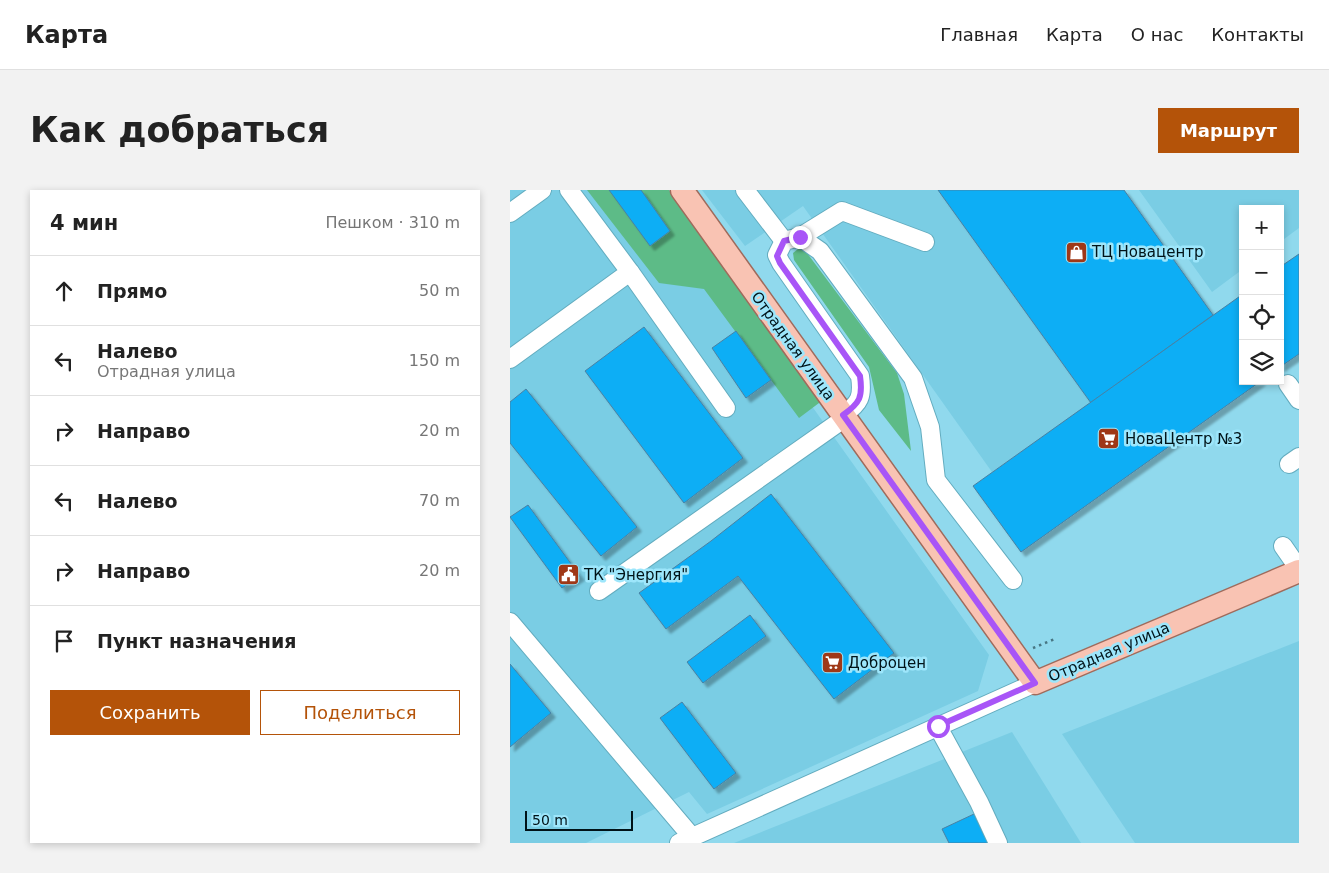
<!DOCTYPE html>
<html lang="ru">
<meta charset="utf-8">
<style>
body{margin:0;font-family:"DejaVu Sans",sans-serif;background:#f2f2f2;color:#222}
.controls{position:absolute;right:15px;top:15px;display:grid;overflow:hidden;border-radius:0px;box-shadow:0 2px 8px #0003}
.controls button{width:45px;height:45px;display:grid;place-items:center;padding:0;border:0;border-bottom:1px solid #e0e0e0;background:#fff;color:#222;font:25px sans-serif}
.scale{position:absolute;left:15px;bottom:12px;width:108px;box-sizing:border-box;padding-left:5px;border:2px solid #001318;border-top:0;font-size:14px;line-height:18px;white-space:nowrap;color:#001318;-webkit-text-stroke:4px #9de6fb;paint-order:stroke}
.stop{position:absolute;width:15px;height:15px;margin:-11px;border:4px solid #a855f7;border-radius:50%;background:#fff}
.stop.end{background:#a855f7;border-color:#fff;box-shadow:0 1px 5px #0008}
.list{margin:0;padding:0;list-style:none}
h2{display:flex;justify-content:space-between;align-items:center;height:65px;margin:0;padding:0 20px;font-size:21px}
h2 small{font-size:16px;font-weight:400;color:#767676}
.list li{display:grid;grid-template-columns:32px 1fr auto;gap:15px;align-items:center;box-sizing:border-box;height:70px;padding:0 20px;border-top:1px solid #e0e0e0}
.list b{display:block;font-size:19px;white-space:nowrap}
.list p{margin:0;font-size:16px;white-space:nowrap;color:#767676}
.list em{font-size:16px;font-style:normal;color:#767676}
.actions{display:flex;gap:10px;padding:15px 20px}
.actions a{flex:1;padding:11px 0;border:1px solid #b45309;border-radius:0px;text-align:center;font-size:18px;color:#b45309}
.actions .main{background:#b45309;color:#fff}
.icon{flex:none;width:28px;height:28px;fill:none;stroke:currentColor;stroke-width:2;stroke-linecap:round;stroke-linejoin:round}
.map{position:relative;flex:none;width:789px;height:653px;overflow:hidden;border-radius:0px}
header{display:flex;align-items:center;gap:30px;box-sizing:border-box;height:70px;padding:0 25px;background:#fff;border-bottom:1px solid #e0e0e0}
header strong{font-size:24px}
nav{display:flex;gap:28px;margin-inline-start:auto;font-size:18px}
.intro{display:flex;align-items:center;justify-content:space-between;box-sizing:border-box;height:120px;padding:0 30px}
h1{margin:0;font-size:35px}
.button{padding:12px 22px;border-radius:0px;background:#b45309;color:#fff;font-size:18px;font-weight:700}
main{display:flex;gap:30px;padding:0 30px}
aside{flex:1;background:#fff;border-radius:0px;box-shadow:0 2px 8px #0003}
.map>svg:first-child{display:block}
.built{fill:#7acde4}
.green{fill:#5dbb87}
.building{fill:#0caef5;stroke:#4a81a3;filter:url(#shadow)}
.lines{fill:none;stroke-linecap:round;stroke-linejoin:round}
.minor-casing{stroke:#63acbf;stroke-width:20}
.major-casing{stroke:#9f6b5c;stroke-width:25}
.path{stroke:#487683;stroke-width:2.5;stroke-dasharray:2.5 4;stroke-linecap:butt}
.minor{stroke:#fff;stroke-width:18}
.major{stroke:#f9c3b3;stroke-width:22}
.route{stroke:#a855f7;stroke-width:6}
.labels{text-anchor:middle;stroke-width:5;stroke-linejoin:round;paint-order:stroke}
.poi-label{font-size:15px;fill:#001318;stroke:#9de6fb;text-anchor:start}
.street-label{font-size:15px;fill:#001318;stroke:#9de6fb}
</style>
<header>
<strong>Карта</strong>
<nav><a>Главная</a><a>Карта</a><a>О нас</a><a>Контакты</a></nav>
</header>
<div class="intro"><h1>Как добраться</h1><a class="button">Маршрут</a></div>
<main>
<aside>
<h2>4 мин<small>Пешком · 310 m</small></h2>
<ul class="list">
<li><svg class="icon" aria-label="ahead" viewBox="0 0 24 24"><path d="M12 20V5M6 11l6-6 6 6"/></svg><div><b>Прямо</b></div><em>50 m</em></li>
<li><svg class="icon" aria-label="left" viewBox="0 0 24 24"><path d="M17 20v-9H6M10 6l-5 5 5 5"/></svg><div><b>Налево</b><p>Отрадная улица</p></div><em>150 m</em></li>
<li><svg class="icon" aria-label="right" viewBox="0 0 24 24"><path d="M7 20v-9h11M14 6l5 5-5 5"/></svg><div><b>Направо</b></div><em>20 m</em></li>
<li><svg class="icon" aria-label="left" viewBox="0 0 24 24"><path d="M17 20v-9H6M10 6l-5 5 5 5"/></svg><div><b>Налево</b></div><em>70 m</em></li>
<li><svg class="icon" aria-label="right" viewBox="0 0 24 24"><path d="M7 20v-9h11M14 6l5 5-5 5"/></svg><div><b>Направо</b></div><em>20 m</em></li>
<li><svg class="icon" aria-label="arrive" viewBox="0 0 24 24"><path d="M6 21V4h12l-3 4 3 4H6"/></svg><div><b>Пункт назначения</b></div></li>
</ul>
<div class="actions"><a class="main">Сохранить</a><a>Поделиться</a></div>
</aside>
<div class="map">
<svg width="789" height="653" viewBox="0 0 789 653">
<defs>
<filter id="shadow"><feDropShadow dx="4.5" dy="4.5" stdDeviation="1" flood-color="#0004"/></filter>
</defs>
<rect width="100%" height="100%" fill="#90d9ed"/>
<g class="built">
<path d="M0,0H148L479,465L468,501L197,624L179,602L76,653H0Z"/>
<path d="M192,0H429L581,213L482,282L293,16L235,56Z"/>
<path d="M629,0H789V38L770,52V19H733V79L702,102Z"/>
<path d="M789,451V653H625L552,544Z"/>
<path d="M502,542L571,653H224Z"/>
</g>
<g class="green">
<path d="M77,0H159L313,210L289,228L194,99L149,93Z"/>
<path d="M288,59H294L387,183L394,204L401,261L369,220L359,177L284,70L283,63Z"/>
</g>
<g class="building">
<path d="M99,0H131L160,41L140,56Z"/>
<path d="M428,0H614L703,125L581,213Z"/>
<path d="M789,64V164L770,177V77Z"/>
<path d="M733,104V191H751L511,362L463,296Z"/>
<path d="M134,137L233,268L174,313L75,181Z"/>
<path d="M226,141L261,190L236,208L202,158Z"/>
<path d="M16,199L127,337L91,366L0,253V212Z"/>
<path d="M261,304L384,463L324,509L228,386L156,439L129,403L201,351Z"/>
<path d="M18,315L70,386L52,398L0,327Z"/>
<path d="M240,425L256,446L193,493L177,472Z"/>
<path d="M0,474L41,523L0,557Z"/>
<path d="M172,512L226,583L204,599L150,528Z"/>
<path d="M464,624L478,653H439L432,639Z"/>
</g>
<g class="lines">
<defs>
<g id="minor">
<path d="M235,0L274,51"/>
<path d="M0,23L32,0"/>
<path d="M290,47L332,21L415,52"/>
<path d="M120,82L216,218"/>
<path d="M0,169L120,82L59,0"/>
<path d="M778,194L789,210"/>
<path d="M333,225C350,213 353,207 350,186L271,73L267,65L274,51L290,47L310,61L403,188L420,237L426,290L503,390"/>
<path d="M779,274L789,267"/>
<path d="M773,356L789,379"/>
<path d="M89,401L335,228"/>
<path d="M0,432L182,647"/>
<path d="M428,537L469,612L488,653"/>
<path d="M169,653L525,493"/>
</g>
<path id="major" d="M172,0L525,493L789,381"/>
</defs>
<use href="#minor" class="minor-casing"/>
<use href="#major" class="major-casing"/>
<path class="path" d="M523,458L547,448"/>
<use href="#minor" class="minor"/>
<use href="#major" class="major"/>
</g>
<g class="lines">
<path class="route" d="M290,47L274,51L267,66L270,73L350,186C353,207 350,213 333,225L525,493L428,536"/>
</g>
<defs>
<symbol id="shop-square" viewBox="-11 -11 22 22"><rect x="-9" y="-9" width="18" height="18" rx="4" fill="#9f3817" stroke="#9de6fb"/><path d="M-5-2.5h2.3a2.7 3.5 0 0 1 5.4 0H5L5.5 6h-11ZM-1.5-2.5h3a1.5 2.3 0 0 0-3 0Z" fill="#fff"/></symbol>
<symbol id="supermarket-square" viewBox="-11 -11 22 22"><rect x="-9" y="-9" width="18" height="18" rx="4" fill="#9f3817" stroke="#9de6fb"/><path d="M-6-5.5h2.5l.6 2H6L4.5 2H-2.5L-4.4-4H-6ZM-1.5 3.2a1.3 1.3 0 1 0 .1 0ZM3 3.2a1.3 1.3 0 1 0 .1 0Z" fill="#fff"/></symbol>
<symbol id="civic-square" viewBox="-11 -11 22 22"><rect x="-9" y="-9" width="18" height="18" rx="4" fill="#9f3817" stroke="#9de6fb"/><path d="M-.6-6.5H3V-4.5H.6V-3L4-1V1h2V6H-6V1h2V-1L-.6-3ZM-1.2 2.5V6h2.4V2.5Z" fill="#fff"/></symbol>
</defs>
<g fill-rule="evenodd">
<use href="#shop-square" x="554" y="50" width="25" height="25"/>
<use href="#supermarket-square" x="586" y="236" width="25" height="25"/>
<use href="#civic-square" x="46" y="372" width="25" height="25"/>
<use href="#supermarket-square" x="310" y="460" width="25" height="25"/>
</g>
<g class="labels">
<g class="poi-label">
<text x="582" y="67">ТЦ Новацентр</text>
<text x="615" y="254">НоваЦентр №3</text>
<text x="74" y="390">ТК "Энергия"</text>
<text x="338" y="478">Доброцен</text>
</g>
<g class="street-label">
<text transform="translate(283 156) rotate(54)" y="5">Отрадная улица</text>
<text transform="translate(599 462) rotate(-23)" y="5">Отрадная улица</text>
</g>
</g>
</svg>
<div class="controls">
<button>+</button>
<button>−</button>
<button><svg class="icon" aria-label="locate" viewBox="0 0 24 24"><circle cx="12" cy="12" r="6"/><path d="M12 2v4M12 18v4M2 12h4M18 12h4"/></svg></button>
<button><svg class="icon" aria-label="layers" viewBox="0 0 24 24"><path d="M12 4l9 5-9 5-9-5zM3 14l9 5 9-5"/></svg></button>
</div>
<div class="scale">50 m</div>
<div class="stop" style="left:428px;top:536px"></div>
<div class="stop end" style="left:290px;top:47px"></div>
</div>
</main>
